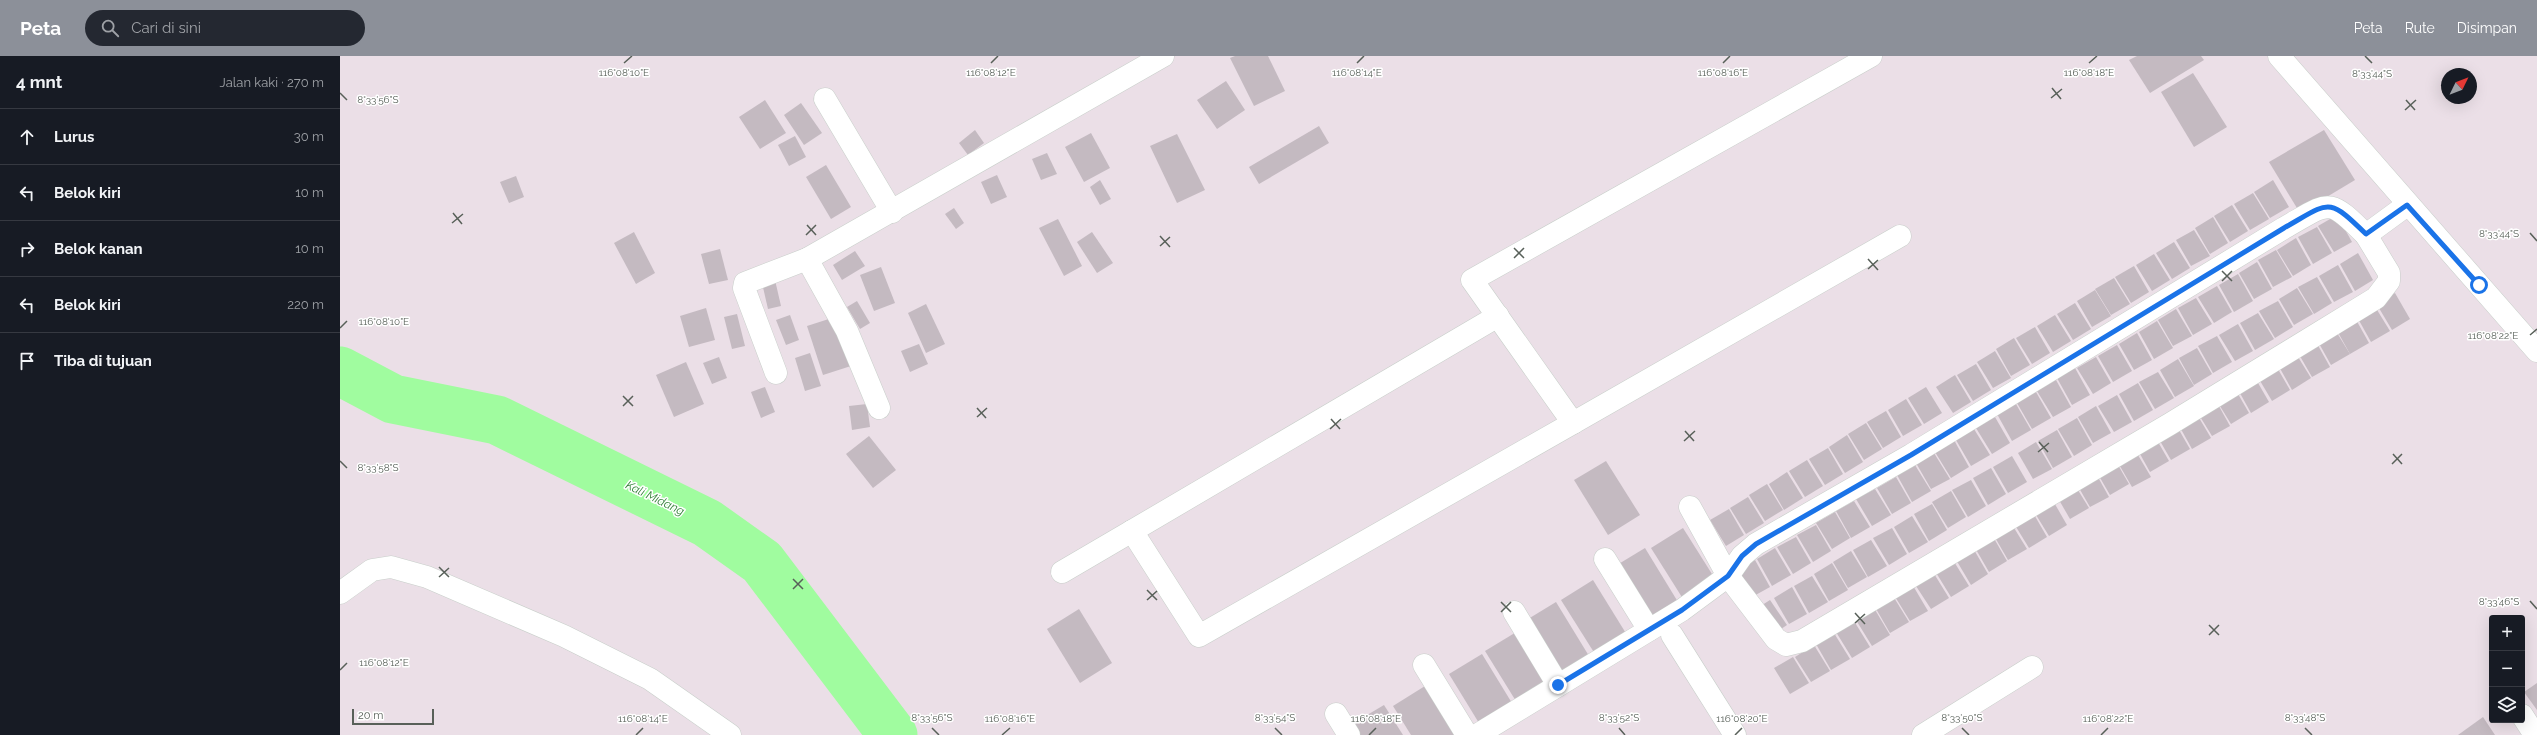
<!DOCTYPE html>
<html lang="id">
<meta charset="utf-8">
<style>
body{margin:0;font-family:Raleway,sans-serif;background:#242831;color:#f1f3f6}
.controls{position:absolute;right:12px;bottom:12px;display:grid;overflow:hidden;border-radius:4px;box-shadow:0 4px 16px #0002}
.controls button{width:36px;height:36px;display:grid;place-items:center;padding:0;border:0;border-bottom:1px solid #363941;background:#171b24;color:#f1f3f6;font:20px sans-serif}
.compass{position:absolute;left:2101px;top:12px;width:36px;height:36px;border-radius:50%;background:#171b24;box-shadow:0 4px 16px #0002;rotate:47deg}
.scale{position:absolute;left:12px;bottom:10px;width:82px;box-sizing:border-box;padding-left:4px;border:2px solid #586059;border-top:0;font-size:11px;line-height:14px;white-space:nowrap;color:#586059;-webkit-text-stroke:3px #fff;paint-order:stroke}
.stop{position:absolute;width:12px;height:12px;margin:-9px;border:3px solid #1a73e8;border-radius:50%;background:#fff}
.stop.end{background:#1a73e8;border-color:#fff;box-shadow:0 1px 4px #0008}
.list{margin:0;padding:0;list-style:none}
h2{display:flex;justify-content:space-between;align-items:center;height:52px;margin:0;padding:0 16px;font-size:17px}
h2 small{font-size:13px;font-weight:400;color:#9ea1a6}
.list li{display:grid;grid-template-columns:26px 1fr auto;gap:12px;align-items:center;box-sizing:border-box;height:56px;padding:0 16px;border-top:1px solid #363941}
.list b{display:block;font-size:15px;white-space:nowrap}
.list em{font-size:13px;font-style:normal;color:#9ea1a6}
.icon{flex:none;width:22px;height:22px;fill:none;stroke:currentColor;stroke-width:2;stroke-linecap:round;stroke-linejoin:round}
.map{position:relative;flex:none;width:2197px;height:679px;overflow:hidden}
header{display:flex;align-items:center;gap:24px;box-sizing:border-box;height:56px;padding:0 20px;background:#8c9099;color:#fff}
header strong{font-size:19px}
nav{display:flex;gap:22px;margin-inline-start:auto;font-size:14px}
.search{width:280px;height:36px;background:#242831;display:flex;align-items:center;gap:10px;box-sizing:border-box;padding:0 14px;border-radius:22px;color:#9ea1a6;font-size:15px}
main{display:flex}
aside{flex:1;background:#171b24}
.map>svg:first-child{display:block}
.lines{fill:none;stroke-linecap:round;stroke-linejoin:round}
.river{stroke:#a0fc9f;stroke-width:49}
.building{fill:#c4bac1}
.minor-casing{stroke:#c8cfca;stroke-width:23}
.minor{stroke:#fff;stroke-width:22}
.route{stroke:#1a73e8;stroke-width:5}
.ticks{fill:none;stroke:#586059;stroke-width:1.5}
.labels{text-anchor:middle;stroke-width:3;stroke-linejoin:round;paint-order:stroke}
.water-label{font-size:12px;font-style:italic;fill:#328137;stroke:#fff}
.ticks-label{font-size:10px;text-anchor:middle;fill:#586059;stroke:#fff;stroke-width:3;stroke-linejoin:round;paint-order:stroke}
</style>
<header>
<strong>Peta</strong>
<div class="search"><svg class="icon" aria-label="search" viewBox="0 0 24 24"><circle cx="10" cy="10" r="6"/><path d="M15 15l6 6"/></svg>Cari di sini</div>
<nav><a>Peta</a><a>Rute</a><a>Disimpan</a></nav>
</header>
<main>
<aside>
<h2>4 mnt<small>Jalan kaki · 270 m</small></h2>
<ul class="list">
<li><svg class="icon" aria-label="ahead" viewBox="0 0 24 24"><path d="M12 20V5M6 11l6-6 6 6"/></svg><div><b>Lurus</b></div><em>30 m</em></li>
<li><svg class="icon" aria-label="left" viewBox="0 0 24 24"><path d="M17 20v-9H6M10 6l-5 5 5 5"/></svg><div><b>Belok kiri</b></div><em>10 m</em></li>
<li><svg class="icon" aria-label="right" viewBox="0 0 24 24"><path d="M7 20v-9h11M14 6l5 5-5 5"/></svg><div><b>Belok kanan</b></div><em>10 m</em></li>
<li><svg class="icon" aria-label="left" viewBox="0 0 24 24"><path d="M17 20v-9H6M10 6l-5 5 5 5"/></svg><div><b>Belok kiri</b></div><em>220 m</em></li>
<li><svg class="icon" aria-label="arrive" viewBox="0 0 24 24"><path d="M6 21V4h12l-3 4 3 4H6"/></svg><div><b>Tiba di tujuan</b></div></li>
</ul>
</aside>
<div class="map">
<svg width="2197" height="679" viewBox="0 0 2197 679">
<rect width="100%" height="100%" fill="#ebdfe7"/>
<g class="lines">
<path class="river" d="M0,315L53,343L157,364L367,467L422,506L553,679"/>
</g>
<g class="building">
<path d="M895,0H928L945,35L914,50L890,2Z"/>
<path d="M1797,0H1861L1864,4L1810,37L1789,4Z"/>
<path d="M1853,17L1887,71L1854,91L1821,36Z"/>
<path d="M886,25L905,54L877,73L857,44Z"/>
<path d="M425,44L446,77L420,93L399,61Z"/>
<path d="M461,47L482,77L464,89L444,59Z"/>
<path d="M979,70L989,87L919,128L909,111Z"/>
<path d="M635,74L644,87L628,99L619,87Z"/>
<path d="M1984,74L2015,124L1960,157L1929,106Z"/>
<path d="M751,77L770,112L744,126L725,91Z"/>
<path d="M837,78L865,134L837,147L810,90Z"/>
<path d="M455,80L466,101L449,110L438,89Z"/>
<path d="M707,97L717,118L701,124L692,103Z"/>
<path d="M486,109L511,151L491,163L466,121Z"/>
<path d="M657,119L667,141L651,148L641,126Z"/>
<path d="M176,120L184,141L169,147L160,126Z"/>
<path d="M760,124L771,143L760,149L750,131Z"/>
<path d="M1933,124L1949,151L1930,162L1914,136Z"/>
<path d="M1913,137L1929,163L1910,174L1894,148Z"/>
<path d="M1892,149L1908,175L1890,186L1874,160Z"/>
<path d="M614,152L624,167L616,173L605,158Z"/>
<path d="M1997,159L2012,186L1994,196L1978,170Z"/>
<path d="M1873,161L1888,187L1870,198L1855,172Z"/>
<path d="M718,163L742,210L724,220L699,172Z"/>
<path d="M1977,171L1992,197L1973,208L1958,181Z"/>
<path d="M1854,174L1870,200L1851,210L1836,184Z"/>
<path d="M294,176L315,217L296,228L274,187Z"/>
<path d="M752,176L773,207L757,217L737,186Z"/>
<path d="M1956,182L1971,209L1953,220L1937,194Z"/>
<path d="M1834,186L1850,212L1832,223L1816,197Z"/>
<path d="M380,193L388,224L369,228L361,198Z"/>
<path d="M1936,194L1952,221L1933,231L1918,204Z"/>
<path d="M515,195L525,210L502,224L493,209Z"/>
<path d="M2018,197L2033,224L2015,235L2000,208Z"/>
<path d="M1814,198L1830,224L1812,235L1796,209Z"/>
<path d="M1917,206L1932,233L1914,243L1899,217Z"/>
<path d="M1998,209L2013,236L1994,246L1979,220Z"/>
<path d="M1794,210L1809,236L1791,247L1775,221Z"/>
<path d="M541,211L555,247L534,255L520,219Z"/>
<path d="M1898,218L1913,245L1894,256L1879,229Z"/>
<path d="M1977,221L1992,247L1974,258L1958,231Z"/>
<path d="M1774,222L1790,248L1771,259L1755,233Z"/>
<path d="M435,224L441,250L428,253L422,227Z"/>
<path d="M1877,230L1892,256L1874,267L1858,241Z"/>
<path d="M1957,232L1973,258L1954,269L1939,243Z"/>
<path d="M1755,234L1771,260L1752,271L1737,245Z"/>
<path d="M2055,237L2070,263L2052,274L2036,247Z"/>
<path d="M1856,242L1872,268L1853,279L1838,252Z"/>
<path d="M517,245L530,267L520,273L507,251Z"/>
<path d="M1938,245L1953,271L1935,282L1919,255Z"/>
<path d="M1735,247L1751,273L1733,284L1717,258Z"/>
<path d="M586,248L605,288L586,297L568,257Z"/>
<path d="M2034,249L2050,275L2031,286L2016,259Z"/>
<path d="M366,252L375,284L349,291L340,260Z"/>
<path d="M1836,253L1852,280L1833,290L1818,264Z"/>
<path d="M1918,257L1934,283L1915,294L1900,267Z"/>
<path d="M397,258L405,290L392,293L384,261Z"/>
<path d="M450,259L459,284L446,289L436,264Z"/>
<path d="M1715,259L1731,285L1713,296L1697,270Z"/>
<path d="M2014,260L2029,287L2010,298L1995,271Z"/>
<path d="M495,261L511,310L483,319L467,270Z"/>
<path d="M1817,265L1833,292L1814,303L1799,276Z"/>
<path d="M1898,268L1913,295L1895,305L1879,279Z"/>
<path d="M1695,271L1710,297L1692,308L1676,282Z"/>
<path d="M1994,272L2010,298L1991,309L1976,282Z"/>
<path d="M1797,277L1812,304L1794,314L1779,288Z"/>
<path d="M1877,280L1892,306L1873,317L1858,290Z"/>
<path d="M1674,282L1690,309L1671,320L1656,293Z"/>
<path d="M1975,284L1990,311L1972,321L1957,295Z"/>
<path d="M579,288L588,308L570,316L561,295Z"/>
<path d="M1777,289L1792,315L1773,326L1758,300Z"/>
<path d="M1857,292L1872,318L1854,329L1839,302Z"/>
<path d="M1655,295L1671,322L1653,332L1637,306Z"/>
<path d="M1955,296L1971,322L1952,334L1937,307Z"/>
<path d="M470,297L481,330L465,335L455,302Z"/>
<path d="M379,301L387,322L372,328L363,307Z"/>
<path d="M1756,301L1771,327L1753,338L1737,312Z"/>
<path d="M1838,303L1854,330L1835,341L1820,314Z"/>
<path d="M346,306L364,348L334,361L316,319Z"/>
<path d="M1636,308L1651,334L1633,345L1617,319Z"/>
<path d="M1935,308L1950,334L1932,345L1916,318Z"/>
<path d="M1735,312L1750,339L1732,349L1717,322Z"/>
<path d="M1818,316L1834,342L1815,353L1799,326Z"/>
<path d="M1615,319L1631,346L1613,357L1596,331Z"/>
<path d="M1914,320L1929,346L1911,357L1896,330Z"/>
<path d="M1716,324L1731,351L1713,361L1697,335Z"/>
<path d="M1798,327L1813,354L1794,365L1779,338Z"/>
<path d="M425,331L435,356L421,362L411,336Z"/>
<path d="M1586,331L1602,357L1584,368L1568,342Z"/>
<path d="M1894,331L1909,357L1891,368L1875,342Z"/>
<path d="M1696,336L1711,362L1692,373L1677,347Z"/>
<path d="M1777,339L1792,366L1774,376L1758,350Z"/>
<path d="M1566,343L1582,369L1563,380L1548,354Z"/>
<path d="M1875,343L1890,370L1872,380L1856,354Z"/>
<path d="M527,348L530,371L512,374L509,350Z"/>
<path d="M1676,348L1691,374L1672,385L1657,358Z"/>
<path d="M1756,350L1771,377L1753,387L1738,361Z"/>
<path d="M1546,355L1561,381L1543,392L1527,366Z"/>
<path d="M1855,355L1871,382L1852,393L1837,366Z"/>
<path d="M1655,361L1670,387L1652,398L1636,372Z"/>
<path d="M1737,362L1752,389L1734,400L1718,373Z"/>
<path d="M1526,367L1542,393L1524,404L1508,378Z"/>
<path d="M1835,367L1850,393L1831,404L1816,378Z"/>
<path d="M1634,373L1650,399L1631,410L1616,384Z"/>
<path d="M1717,374L1732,401L1713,412L1698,385Z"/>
<path d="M1507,379L1523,406L1505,417L1489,391Z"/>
<path d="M1814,379L1829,405L1810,416L1795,389Z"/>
<path d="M529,380L556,414L533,432L506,398Z"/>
<path d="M1614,384L1629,411L1611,422L1595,396Z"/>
<path d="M1696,386L1712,413L1693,423L1678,397Z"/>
<path d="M1488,392L1503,418L1485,429L1469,403Z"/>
<path d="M1795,394L1811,421L1792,431L1777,405Z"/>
<path d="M1594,397L1610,423L1591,433L1576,407Z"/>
<path d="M1672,400L1687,426L1668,437L1653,411Z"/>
<path d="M1774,402L1789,428L1770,439L1755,413Z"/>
<path d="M1467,404L1483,430L1465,441L1449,415Z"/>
<path d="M1266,405L1300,459L1268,479L1234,424Z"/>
<path d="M1575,409L1591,435L1572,446L1557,419Z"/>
<path d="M1651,412L1666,438L1648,449L1633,422Z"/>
<path d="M1754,414L1769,441L1750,451L1735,425Z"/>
<path d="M1447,416L1463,442L1444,454L1429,428Z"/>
<path d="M1556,421L1571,447L1552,458L1537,432Z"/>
<path d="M1631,424L1646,450L1628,461L1612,434Z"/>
<path d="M1733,426L1749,452L1730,463L1715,437Z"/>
<path d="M1427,428L1443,454L1425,465L1409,439Z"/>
<path d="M1535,433L1551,459L1532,470L1516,443Z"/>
<path d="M1611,435L1626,461L1608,472L1592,446Z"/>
<path d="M1408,441L1424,467L1406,478L1390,452Z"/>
<path d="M1712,443L1727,469L1709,480L1693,454Z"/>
<path d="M1514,445L1530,471L1511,482L1496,455Z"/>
<path d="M1592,448L1607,474L1589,485L1574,458Z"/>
<path d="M1389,453L1404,479L1386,490L1370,464Z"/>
<path d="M1692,455L1707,481L1689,492L1673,466Z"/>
<path d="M1495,456L1510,482L1492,493L1476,467Z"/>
<path d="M1572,460L1588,486L1569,497L1554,471Z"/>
<path d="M1671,467L1687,493L1668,504L1653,478Z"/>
<path d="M1476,469L1491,495L1473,506L1457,479Z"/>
<path d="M1343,472L1377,526L1345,546L1311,492Z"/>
<path d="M1552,472L1567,498L1549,509L1533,482Z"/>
<path d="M1652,479L1667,505L1649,516L1634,490Z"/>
<path d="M1456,481L1471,507L1453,518L1437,491Z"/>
<path d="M1531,484L1547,510L1528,521L1513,494Z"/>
<path d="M1305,492L1338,546L1306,566L1272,512Z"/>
<path d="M1435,492L1451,519L1432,530L1417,503Z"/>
<path d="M1633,492L1648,518L1631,529L1615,502Z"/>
<path d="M1511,495L1527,521L1508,532L1493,506Z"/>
<path d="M1415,504L1430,531L1412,541L1396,515Z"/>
<path d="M1613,504L1629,530L1611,541L1595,515Z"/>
<path d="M1492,507L1508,534L1489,545L1474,518Z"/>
<path d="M1593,516L1609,542L1591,553L1574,527Z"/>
<path d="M1472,520L1488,546L1469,557L1454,530Z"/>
<path d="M1253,524L1287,579L1255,598L1221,544Z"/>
<path d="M1572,528L1588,555L1570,565L1554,539Z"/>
<path d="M1452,531L1467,558L1449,568L1434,542Z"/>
<path d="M1553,540L1569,566L1550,577L1535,551Z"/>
<path d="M1430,544L1447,569L1435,577L1419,551Z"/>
<path d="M1216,546L1249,600L1217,620L1183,566Z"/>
<path d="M1534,552L1550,579L1532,590L1516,564Z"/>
<path d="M739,553L772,607L740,627L707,573Z"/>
<path d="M1514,565L1530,591L1512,602L1496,576Z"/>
<path d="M1178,575L1211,630L1179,650L1145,595Z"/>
<path d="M1494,577L1510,603L1491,614L1476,588Z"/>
<path d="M1474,589L1490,615L1471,626L1455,601Z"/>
<path d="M1142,598L1175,652L1142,672L1109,618Z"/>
<path d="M1453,601L1469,627L1450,638L1434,612Z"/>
<path d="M2197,627V654L2184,636Z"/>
<path d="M1085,630L1116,679H1071L1053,650Z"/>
<path d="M1044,649L1063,679H1019L1012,668Z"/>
<path d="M2143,661L2155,679H2118Z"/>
</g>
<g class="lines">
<defs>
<g id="minor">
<path d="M1531,0L1132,224L1233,367L1560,180"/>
<path d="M1939,0L2197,295"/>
<path d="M485,43L552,156"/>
<path d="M467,203L507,275L539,352"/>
<path d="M1158,260L792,475L859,580L1233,367"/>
<path d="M436,317L404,232L405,227L467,203L823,0"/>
<path d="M1350,451L1388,520L1436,583L1446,589L1462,585L1830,368L2036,242L2049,225V217L2026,179"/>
<path d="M1265,503L1309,574"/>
<path d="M722,516L792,475"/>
<path d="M0,537L32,514L51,511L87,521L224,580L310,623L390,679"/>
<path d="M1174,556L1218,629"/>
<path d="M1332,579L1395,679"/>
<path d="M1084,609L1127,679"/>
<path d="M996,658L1009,679"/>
<path d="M2182,659L2195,679"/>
<path d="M1137,679L1342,554L1388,520L1402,500L1416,488L1571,399L1944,172C1990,146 1987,140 2026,179L2067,149"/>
<path d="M1583,679L1692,611"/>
</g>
</defs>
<use href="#minor" class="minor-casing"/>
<use href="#minor" class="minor"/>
</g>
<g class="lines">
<path class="route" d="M1218,629L1342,554L1388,520L1402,500L1416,488L1571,399L1944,172C1990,146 1987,140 2026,178L2067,149L2139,229"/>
</g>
<path class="ticks" d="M2025,0L2032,7M284,7L292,0M651,7L658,0M1017,7L1024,0M1383,7L1390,0M1749,7L1757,0M1712,32L1721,43M0,37L7,44M1711,42L1722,33M2066,44L2075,54M2065,54L2076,44M113,157L122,168M112,167L123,158M467,169L476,179M2190,177L2197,185M466,179L476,169M820,180L830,191M820,190L830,181M1174,192L1184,202M1174,202L1184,192M1528,203L1538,214M1528,213L1538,204M1882,215L1892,225M1882,225L1892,215M0,272L7,265M2190,279L2197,273M283,340L293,350M283,350L293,340M637,352L646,362M637,361L647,352M991,363L1000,373M990,373L1001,363M1345,375L1354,385M1344,385L1355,375M1699,386L1708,396M1698,396L1709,387M2053,398L2062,408M0,405L7,412M2052,408L2062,398M99,511L109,521M99,521L109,512M453,523L463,533M453,533L463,523M807,534L817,544M807,544L817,535M2190,545L2197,553M1161,546L1171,556M1161,556L1171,546M1515,557L1525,568M1515,567L1525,558M1869,569L1879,579M1869,579L1879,569M0,614L7,607M592,672L599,679M935,672L942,679M1279,672L1285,679M1622,672L1629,679M1965,672L1972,679M296,679L303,672M662,679L670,672M1029,679L1036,672M1395,679L1402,672M1761,679L1768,672"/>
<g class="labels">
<g class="water-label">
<text transform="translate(315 442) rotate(26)" y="4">Kali Midang</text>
</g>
</g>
<g class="ticks-label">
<text x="651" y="20">116°08'12"E</text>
<text x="284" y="20">116°08'10"E</text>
<text x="1017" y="20">116°08'14"E</text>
<text x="1383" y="20">116°08'16"E</text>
<text x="1749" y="20">116°08'18"E</text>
<text x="2032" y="21">8°33'44"S</text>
<text x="38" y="47">8°33'56"S</text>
<text x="2159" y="181">8°33'44"S</text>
<text x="44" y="269">116°08'10"E</text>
<text x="2153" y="283">116°08'22"E</text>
<text x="38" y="415">8°33'58"S</text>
<text x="2159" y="549">8°33'46"S</text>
<text x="44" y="610">116°08'12"E</text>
<text x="592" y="665">8°33'56"S</text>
<text x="935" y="665">8°33'54"S</text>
<text x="1279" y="665">8°33'52"S</text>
<text x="1622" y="665">8°33'50"S</text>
<text x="1965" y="665">8°33'48"S</text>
<text x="303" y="666">116°08'14"E</text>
<text x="670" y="666">116°08'16"E</text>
<text x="1036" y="666">116°08'18"E</text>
<text x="1402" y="666">116°08'20"E</text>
<text x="1768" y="666">116°08'22"E</text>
</g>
</svg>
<div class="controls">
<button>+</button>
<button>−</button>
<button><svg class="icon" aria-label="layers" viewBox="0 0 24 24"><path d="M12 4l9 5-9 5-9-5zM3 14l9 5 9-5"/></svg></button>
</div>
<svg class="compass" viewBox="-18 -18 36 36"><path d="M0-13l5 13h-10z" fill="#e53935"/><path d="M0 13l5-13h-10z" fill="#9ea1a6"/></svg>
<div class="scale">20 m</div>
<div class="stop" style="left:2139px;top:229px"></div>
<div class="stop end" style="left:1218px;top:629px"></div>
</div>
</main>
